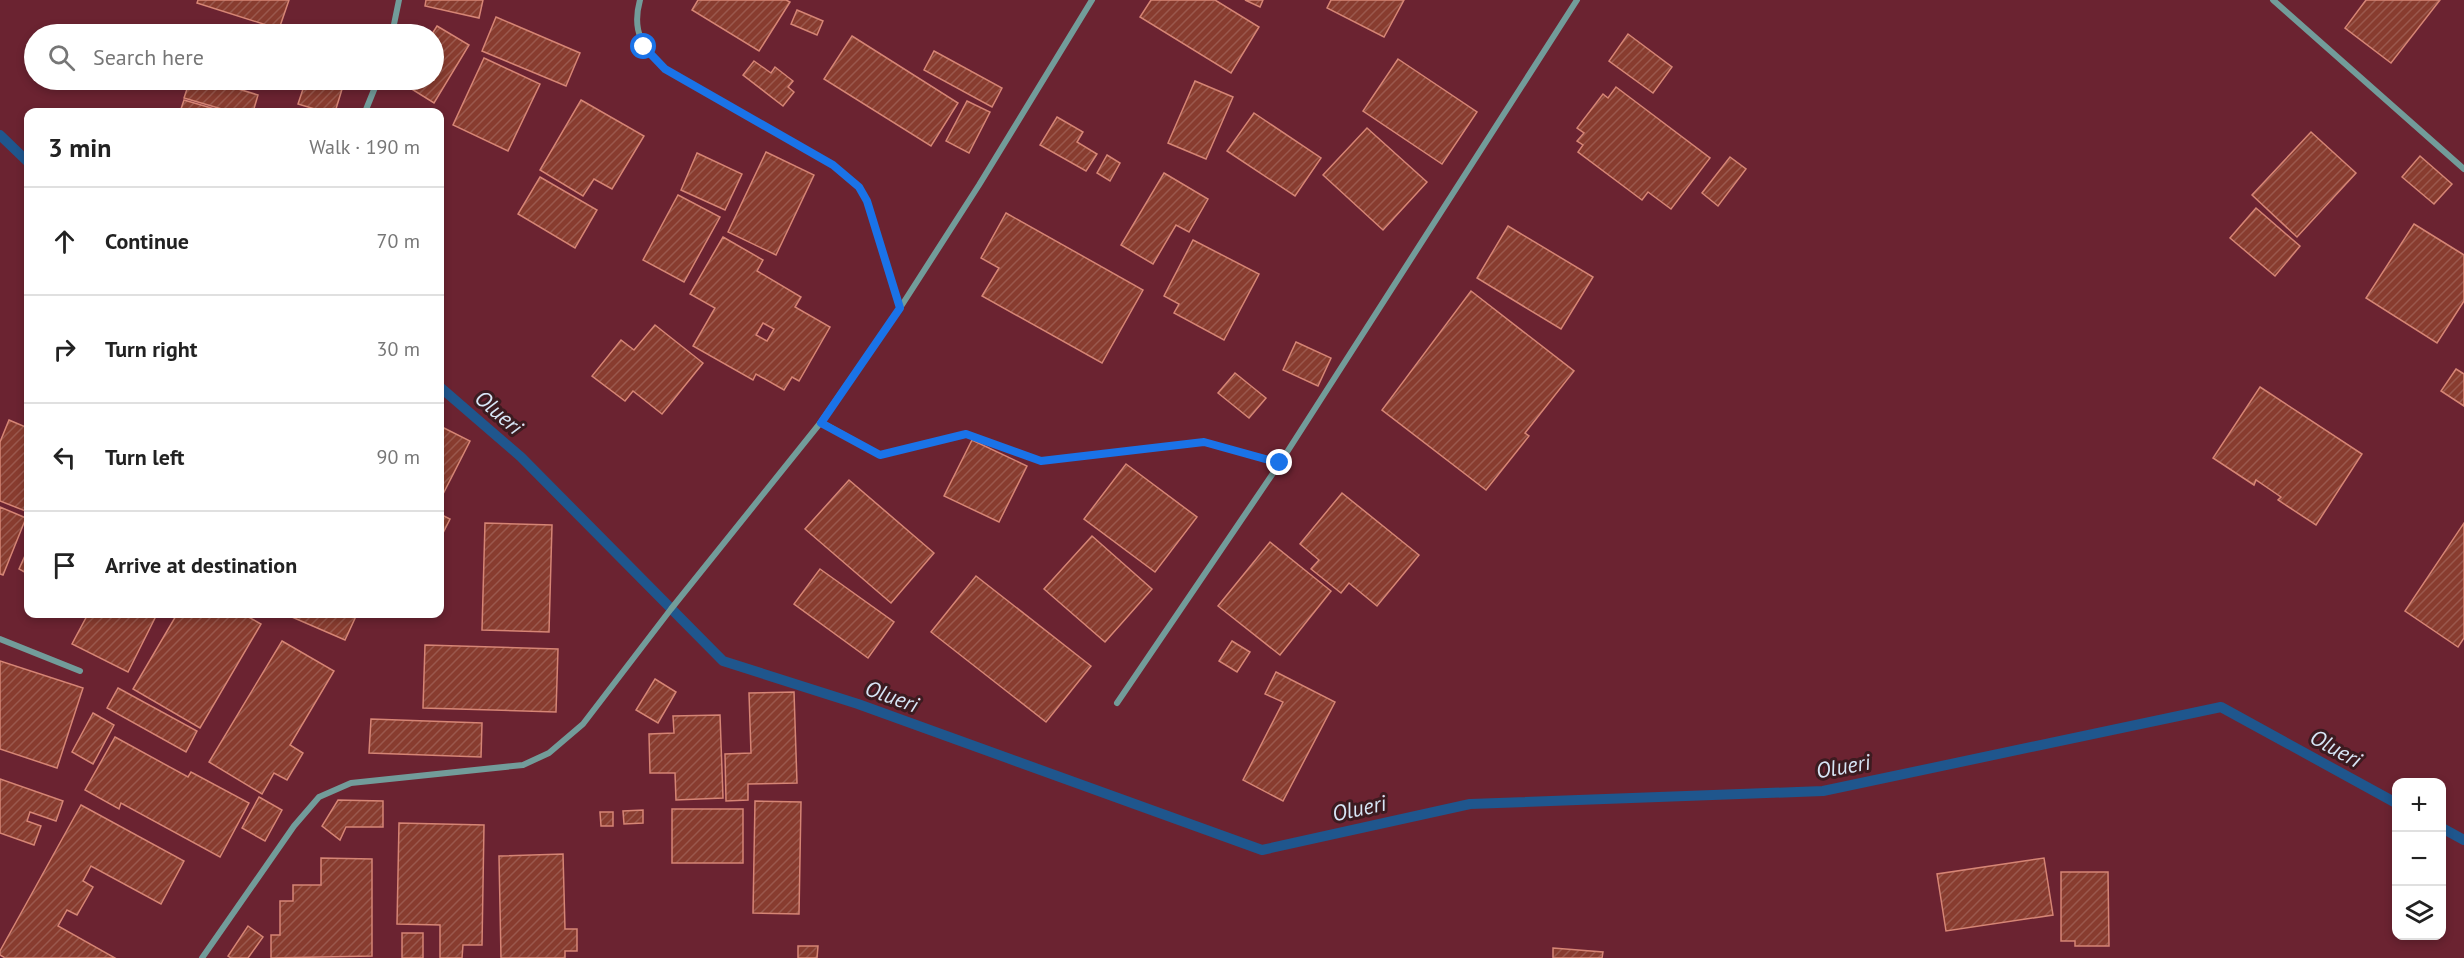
<!DOCTYPE html>
<meta charset="utf-8">
<style>
body{margin:0;font-family:"PT Sans",sans-serif;background:#f2f2f2;color:#222}
.controls{position:absolute;right:18px;bottom:18px;display:grid;overflow:hidden;border-radius:12px;box-shadow:0 3px 9px #0003}
.controls button{width:54px;height:54px;display:grid;place-items:center;padding:0;border:0;border-bottom:2px solid #e0e0e0;background:#fff;color:#222;font:30px sans-serif}
.stop{position:absolute;width:18px;height:18px;margin:-14px;border:4px solid #1a73e8;border-radius:50%;background:#fff}
.stop.end{background:#1a73e8;border-color:#fff;box-shadow:0 2px 6px #0008}
.list{margin:0;padding:0;list-style:none}
h2{display:flex;justify-content:space-between;align-items:center;height:78px;margin:0;padding:0 24px;font-size:26px}
h2 small{font-size:20px;font-weight:400;color:#767676}
.list li{display:grid;grid-template-columns:39px 1fr auto;gap:18px;align-items:center;box-sizing:border-box;height:108px;padding:0 24px;border-top:2px solid #e0e0e0}
.list b{display:block;font-size:22px;white-space:nowrap}
.list em{font-size:20px;font-style:normal;color:#767676}
.icon{flex:none;width:33px;height:33px;fill:none;stroke:currentColor;stroke-width:2;stroke-linecap:round;stroke-linejoin:round}
.map{position:relative;flex:none;width:2464px;height:958px;overflow:hidden}
.search{position:absolute;background:#fff;box-shadow:0 3px 9px #0003;left:24px;top:24px;width:420px;height:66px;display:flex;align-items:center;gap:15px;box-sizing:border-box;padding:0 21px;border-radius:33px;color:#767676;font-size:22px}
.panel{position:absolute;background:#fff;box-shadow:0 3px 9px #0003;left:24px;top:108px;width:420px;height:510px;border-radius:12px}
.map>svg:first-child{display:block}
.lines{fill:none;stroke-linecap:round;stroke-linejoin:round}
.stream{stroke:#1f568d;stroke-width:10}
.building{fill:url(#building-hatch);stroke:#d68575;stroke-width:1.5;fill-rule:evenodd}
.street{stroke:#729c9a;stroke-width:6}
.route{stroke:#1a73e8;stroke-width:8}
.labels{text-anchor:middle;stroke-width:6;stroke-linejoin:round;paint-order:stroke}
.water-label{font-size:22px;font-style:italic;fill:#d7e6f6;stroke:#3c1b20}
</style>
<div class="map">
<svg width="2464" height="958" viewBox="0 0 2464 958">
<defs>
<pattern id="building-hatch" width="6" height="6" patternUnits="userSpaceOnUse" patternTransform="scale(1.5)"><rect width="6" height="6" fill="#883c2f"/><path d="M-1 1l2-2M0 6l6-6M5 7l2-2" fill="none" stroke="#9a584d"/></pattern>
</defs>
<rect width="100%" height="100%" fill="#6b2331"/>
<g class="lines">
<g class="stream">
<path d="M0,135L28,162"/>
<path d="M440,387L521,457L723,661L858,704L1262,850L1470,804L1823,791L2221,707L2396,803"/>
<path d="M2442,828L2464,840"/>
</g>
</g>
<g class="building">
<path d="M198,0H289L279,29L197,3Z"/>
<path d="M426,0H483L479,18L425,6Z"/>
<path d="M698,0H786L790,2L759,51L692,10Z"/>
<path d="M1151,0H1215L1259,27L1231,73L1140,17Z"/>
<path d="M1245,0H1263L1260,7Z"/>
<path d="M1331,0H1404L1384,37L1327,8Z"/>
<path d="M2366,0H2440L2391,63L2345,28Z"/>
<path d="M797,10L823,21L817,35L791,24Z"/>
<path d="M496,17L580,53L566,86L482,51Z"/>
<path d="M437,26L469,45L434,103L402,83L404,80H434L432,34Z"/>
<path d="M1628,34L1672,67L1653,93L1609,61Z"/>
<path d="M852,36L958,103L931,146L824,79Z"/>
<path d="M934,51L1002,88L992,107L924,70Z"/>
<path d="M484,58L540,84L508,151L453,125Z"/>
<path d="M1398,59L1477,112L1442,164L1363,111Z"/>
<path d="M754,61L771,73L775,67L793,81L788,87L794,92L783,106L743,75Z"/>
<path d="M190,80H209L258,95L253,112H232L184,98Z"/>
<path d="M306,80H321L343,86L335,112H325L298,104Z"/>
<path d="M1195,81L1233,97L1206,159L1168,143Z"/>
<path d="M1616,87L1710,158L1671,209L1648,192L1642,200L1578,152L1583,145L1577,141L1584,133L1577,128L1603,94L1608,98Z"/>
<path d="M184,100L225,112H180Z"/>
<path d="M581,100L644,136L612,189L594,179L583,196L540,170Z"/>
<path d="M967,101L990,112L969,153L946,141Z"/>
<path d="M1254,113L1321,158L1295,196L1227,151Z"/>
<path d="M1057,117L1083,132L1077,142L1097,154L1086,171L1040,145Z"/>
<path d="M1367,128L1427,182L1383,230L1323,175Z"/>
<path d="M2311,132L2356,173L2297,237L2252,195Z"/>
<path d="M766,152L814,175L776,255L728,232Z"/>
<path d="M697,153L742,174L725,210L681,190Z"/>
<path d="M1107,155L1120,163L1110,181L1097,173Z"/>
<path d="M2420,156L2452,184L2434,204L2402,177Z"/>
<path d="M1730,157L1746,169L1718,206L1702,193Z"/>
<path d="M1164,173L1208,199L1189,232L1176,225L1153,264L1121,245Z"/>
<path d="M540,177L597,210L575,248L518,214Z"/>
<path d="M678,195L720,217L684,282L643,260Z"/>
<path d="M2256,208L2300,246L2275,276L2230,238Z"/>
<path d="M1006,213L1143,290L1102,363L982,296L999,268L981,258Z"/>
<path d="M2414,224L2464,255V301L2437,343L2366,298Z"/>
<path d="M1508,226L1593,277L1561,329L1477,278Z"/>
<path d="M723,237L763,260L757,271L801,297L795,307L830,327L799,381L792,377L784,390L756,374L753,380L693,346L715,308L690,294ZM763,323L774,329L767,341L756,335Z"/>
<path d="M1193,240L1259,274L1224,340L1174,313L1179,304L1164,296Z"/>
<path d="M1471,291L1574,371L1525,433L1529,436L1486,490L1382,410Z"/>
<path d="M655,325L703,363L662,414L633,391L625,401L592,376L621,340L634,350Z"/>
<path d="M1296,342L1331,358L1318,386L1283,370Z"/>
<path d="M2456,369L2464,374V406L2441,391Z"/>
<path d="M1235,373L1266,398L1249,418L1218,393Z"/>
<path d="M2260,387L2362,454L2316,525L2278,500L2281,497L2256,480L2254,485L2213,458Z"/>
<path d="M9,420L28,428V512L0,501V442Z"/>
<path d="M440,426L470,441L440,500Z"/>
<path d="M972,440L1027,466L999,522L944,496Z"/>
<path d="M1126,464L1197,517L1155,572L1084,519Z"/>
<path d="M849,480L934,553L891,603L805,529Z"/>
<path d="M1342,493L1419,555L1377,606L1349,583L1341,593L1311,569L1319,560L1300,544Z"/>
<path d="M0,507L26,518L3,575L0,574Z"/>
<path d="M440,514L450,519L440,539Z"/>
<path d="M485,523L552,525L549,632L482,630Z"/>
<path d="M2464,523V638L2458,647L2405,611Z"/>
<path d="M1092,536L1152,589L1105,642L1044,589Z"/>
<path d="M1270,542L1331,591L1280,655L1218,606Z"/>
<path d="M28,549V574L19,569Z"/>
<path d="M820,569L894,622L868,658L794,604Z"/>
<path d="M976,576L1091,666L1046,722L931,632Z"/>
<path d="M88,614H157L128,672L72,644Z"/>
<path d="M177,614H243L261,624L200,728L133,689Z"/>
<path d="M285,614H357L345,640Z"/>
<path d="M282,641L334,671L290,745L303,753L287,780L274,773L262,794L209,762Z"/>
<path d="M1232,641L1250,652L1237,672L1219,661Z"/>
<path d="M425,645L558,649L556,712L423,708Z"/>
<path d="M0,661L83,688L57,768L0,749Z"/>
<path d="M1276,672L1335,702L1283,801L1243,780L1283,702L1265,694Z"/>
<path d="M655,679L676,692L658,723L636,710Z"/>
<path d="M118,688L197,731L186,752L107,708Z"/>
<path d="M794,692L797,783L748,784V800L726,801L725,754L751,753L749,693Z"/>
<path d="M93,713L114,725L93,764L72,752Z"/>
<path d="M720,715L723,798L676,800L675,773H650L649,734L674,733L673,716Z"/>
<path d="M371,719L482,723L481,757L369,753Z"/>
<path d="M115,737L188,777L191,772L249,803L220,857L121,803L119,809L85,790Z"/>
<path d="M0,779L63,801L56,821L30,812L27,821L41,826L34,845L0,833Z"/>
<path d="M259,797L282,810L265,841L242,828Z"/>
<path d="M338,800L383,801V827H346L340,840L322,826Z"/>
<path d="M755,801L801,802L799,914L753,913Z"/>
<path d="M81,805L184,861L161,904L91,866L83,881L93,887L77,915L67,910L58,926L115,958H5L0,955V951Z"/>
<rect x="672" y="809" width="71" height="54"/>
<path d="M643,810V823L624,824L623,811Z"/>
<path d="M600,812H613V826H601Z"/>
<path d="M399,823L484,825L482,945H463L462,958H440V925L397,924Z"/>
<path d="M563,854L565,929H577V951H565V958H501L499,856Z"/>
<path d="M321,858L372,859V956L271,958V935H280V901H293V885H321Z"/>
<path d="M2044,858L2053,915L1946,931L1937,874Z"/>
<path d="M2061,872H2108L2109,946H2075V941H2061Z"/>
<path d="M248,926L263,937L248,958H231L228,956Z"/>
<rect x="402" y="933" width="21" height="25"/>
<path d="M798,946H818L817,958H798Z"/>
<path d="M1553,948L1603,952L1602,958H1553Z"/>
</g>
<g class="lines">
<g class="street">
<path d="M640,0C631,33 643,46 665,69L833,165L859,187L867,201L900,308"/>
<path d="M2273,0L2464,169"/>
<path d="M392,34L399,0"/>
<path d="M365,112L378,80"/>
<path d="M821,422L880,455L966,434L1041,461L1204,442L1280,463"/>
<path d="M0,639L80,671"/>
<path d="M1117,703L1280,463L1577,0"/>
<path d="M202,958L294,826L319,797L351,783L523,765L549,753L583,724L671,609L821,422L900,308L979,185L1092,0"/>
</g>
</g>
<g class="lines">
<path class="route" d="M644,47L665,69L833,165L859,187L867,201L900,308L821,423L880,455L966,434L1041,461L1204,442L1280,463"/>
</g>
<g class="labels">
<g class="water-label">
<text transform="translate(499 412) rotate(41)" y="8">Olueri</text>
<text transform="translate(892 696) rotate(20)" y="8">Olueri</text>
<text transform="translate(2336 748) rotate(29)" y="8">Olueri</text>
<text transform="translate(1843 766) rotate(-10)" y="8">Olueri</text>
<text transform="translate(1359 808) rotate(-12)" y="8">Olueri</text>
</g>
</g>
</svg>
<div class="controls">
<button>+</button>
<button>−</button>
<button><svg class="icon" aria-label="layers" viewBox="0 0 24 24"><path d="M12 4l9 5-9 5-9-5zM3 14l9 5 9-5"/></svg></button>
</div>
<div class="stop" style="left:644px;top:47px"></div>
<div class="stop end" style="left:1280px;top:463px"></div>
<div class="search"><svg class="icon" aria-label="search" viewBox="0 0 24 24"><circle cx="10" cy="10" r="6"/><path d="M15 15l6 6"/></svg>Search here</div>
<section class="panel">
<h2>3 min<small>Walk · 190 m</small></h2>
<ul class="list">
<li><svg class="icon" aria-label="ahead" viewBox="0 0 24 24"><path d="M12 20V5M6 11l6-6 6 6"/></svg><div><b>Continue</b></div><em>70 m</em></li>
<li><svg class="icon" aria-label="right" viewBox="0 0 24 24"><path d="M7 20v-9h11M14 6l5 5-5 5"/></svg><div><b>Turn right</b></div><em>30 m</em></li>
<li><svg class="icon" aria-label="left" viewBox="0 0 24 24"><path d="M17 20v-9H6M10 6l-5 5 5 5"/></svg><div><b>Turn left</b></div><em>90 m</em></li>
<li><svg class="icon" aria-label="arrive" viewBox="0 0 24 24"><path d="M6 21V4h12l-3 4 3 4H6"/></svg><div><b>Arrive at destination</b></div></li>
</ul>
</section>
</div>
